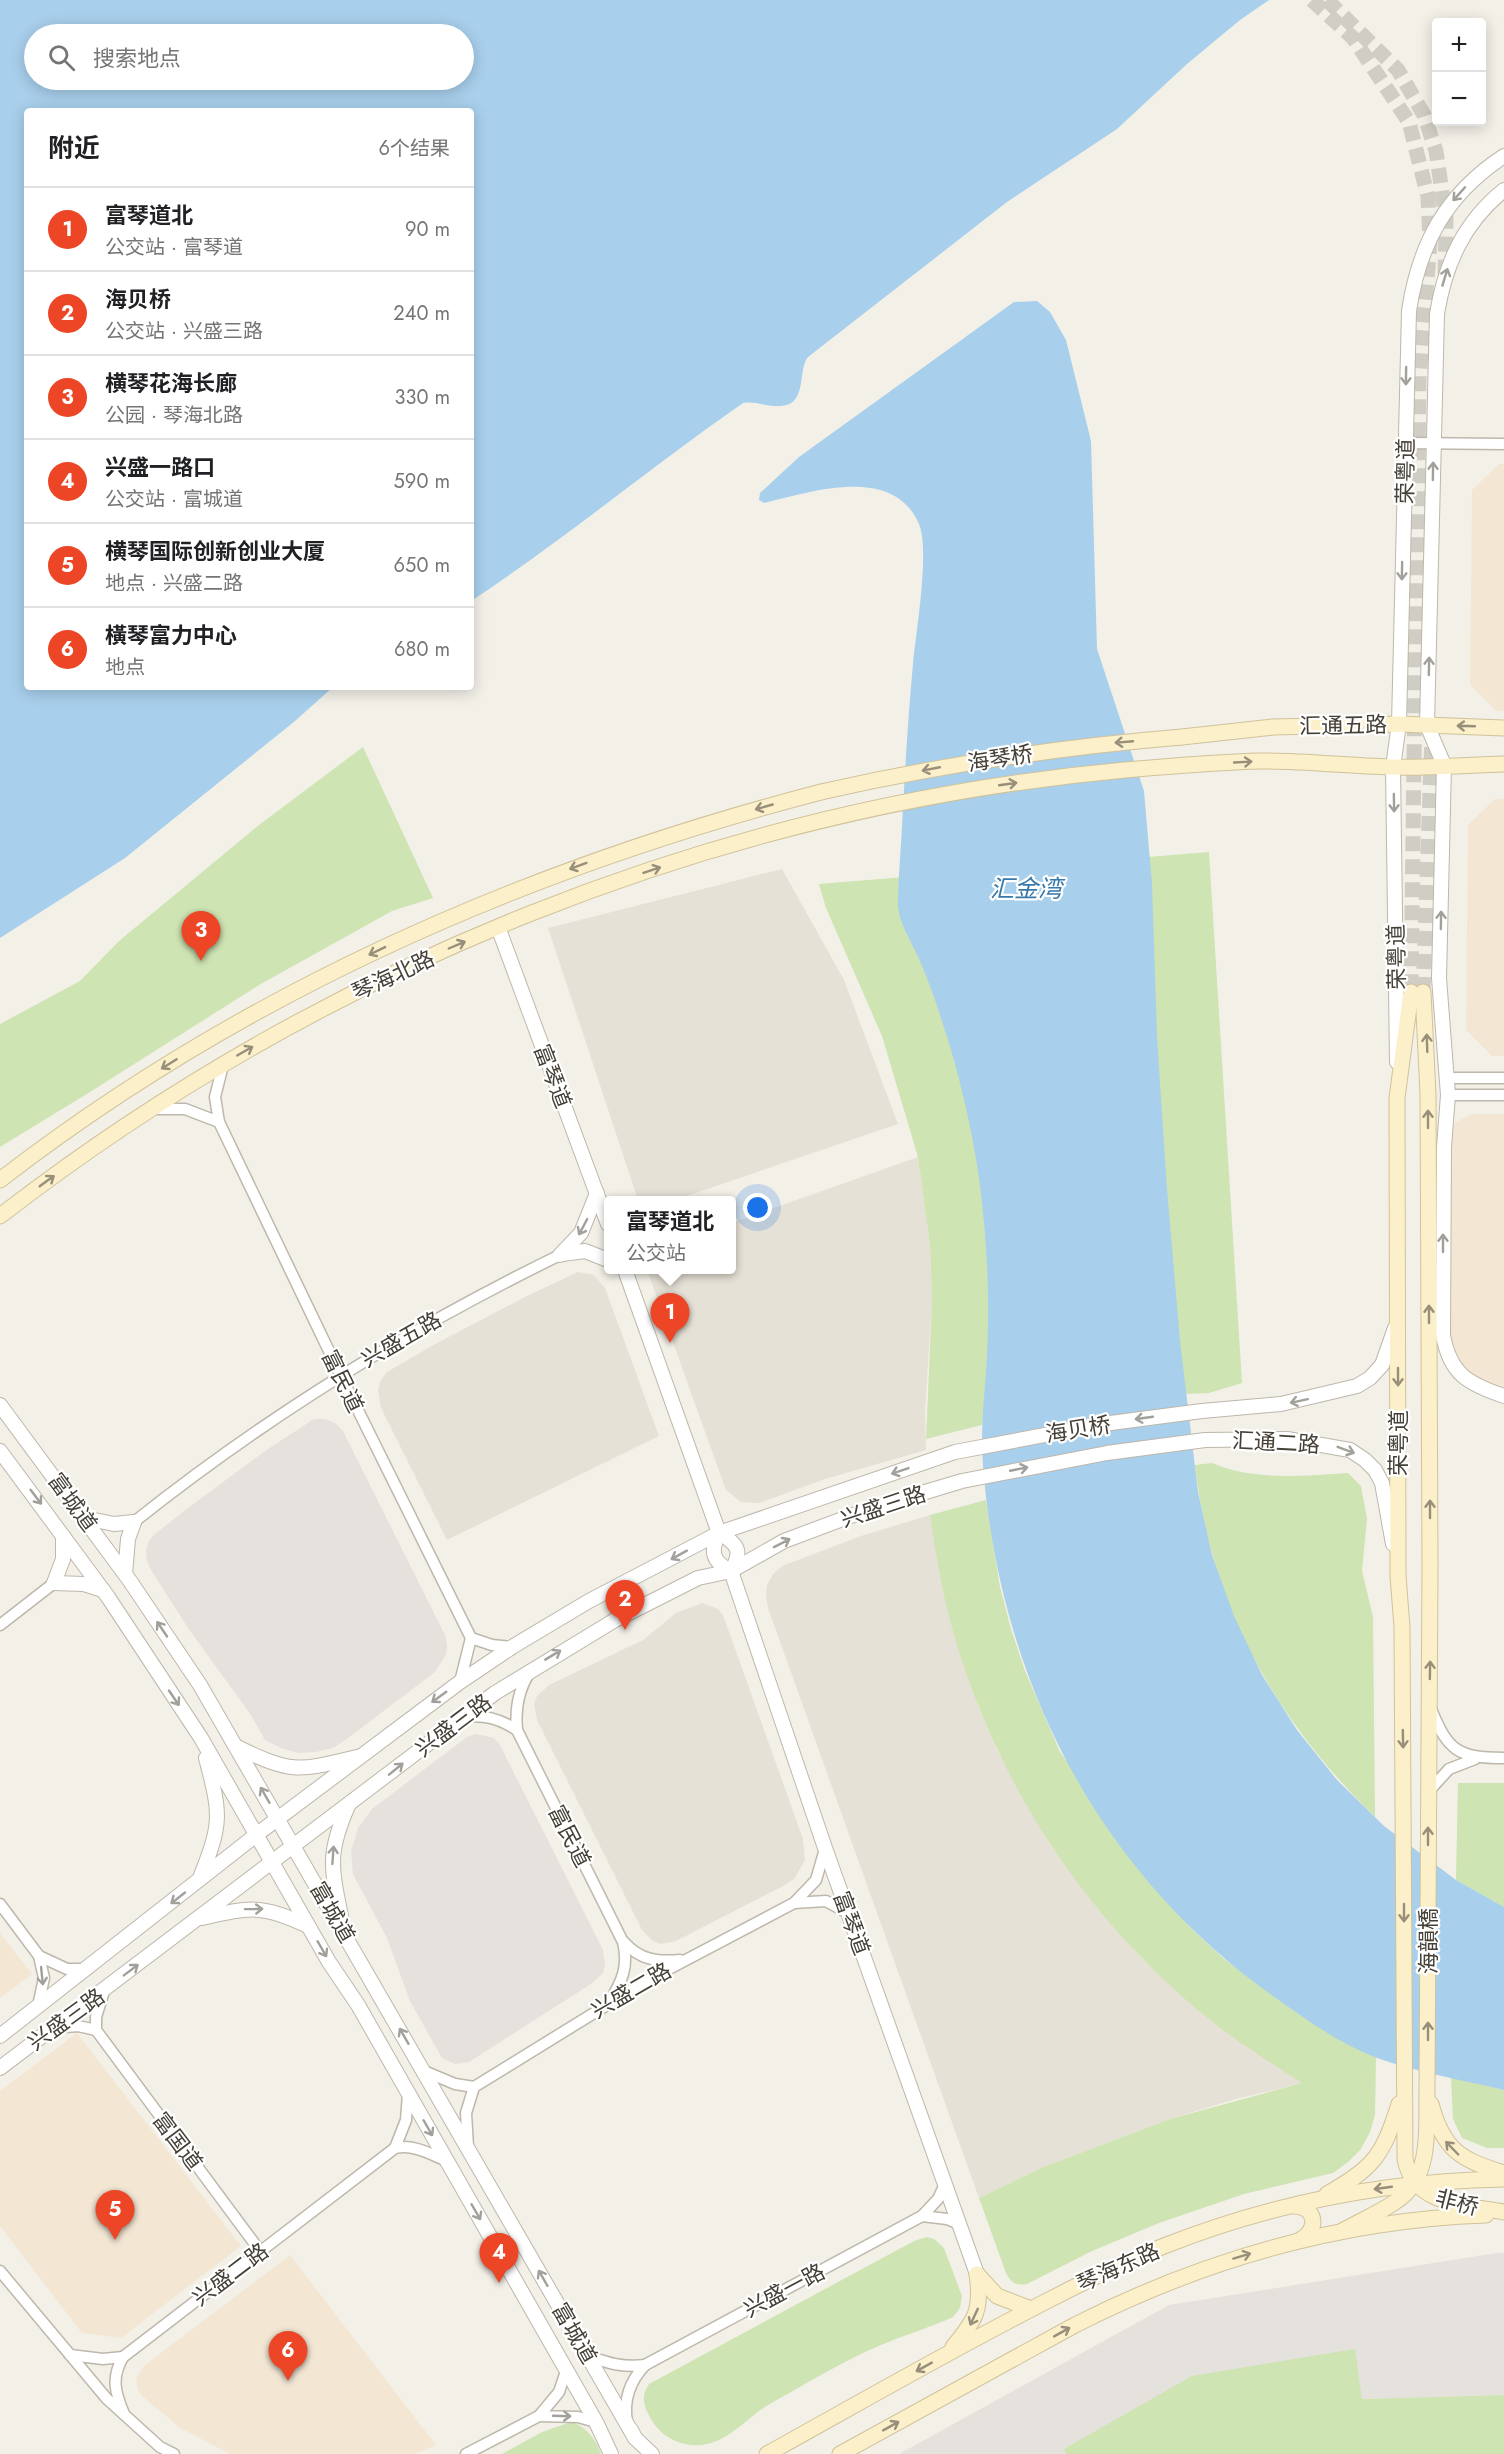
<!DOCTYPE html>
<html lang="zh">
<meta charset="utf-8">
<style>
body{margin:0;font-family:Jost,"Noto Sans SC",sans-serif;background:#f2f2f2;color:#202124}
.controls{position:absolute;right:18px;top:18px;display:grid;overflow:hidden;border-radius:6px;box-shadow:0 3px 15px #0003}
.controls button{width:54px;height:54px;display:grid;place-items:center;padding:0;border:0;border-bottom:2px solid #e0e0e0;background:#fff;color:#202124;font:30px sans-serif}
.you{position:absolute;left:758px;top:1208px;width:21px;height:21px;margin:-15px;border:4px solid #fff;border-radius:50%;background:#1a73e8;box-shadow:0 0 0 9px #1a73e833}
.badge{display:grid;place-items:center;width:39px;height:39px;border-radius:50%;background:#ec4626;color:#fff;font-size:20px;font-weight:700}
.pin{position:absolute;translate:-50% -50px;filter:drop-shadow(0 2px 3px #0008)}
.pin::after{content:'';position:absolute;top:32px;width:21px;height:18px;background:inherit;clip-path:polygon(0 0,100% 0,50% 100%)}
.popup{position:absolute;left:604px;top:1196px;width:132px;height:78px;box-sizing:border-box;display:grid;place-content:center;border-radius:6px;background:#fff;filter:drop-shadow(0 2px 4px #0005);font-size:20px;white-space:nowrap;color:#757577}
.popup b{font-size:22px;color:#202124}
.popup::after{content:'';position:absolute;left:50%;top:100%;margin-left:-12px;border:12px solid transparent;border-top-color:#fff}
.list{margin:0;padding:0;list-style:none}
h2{display:flex;justify-content:space-between;align-items:center;height:78px;margin:0;padding:0 24px;font-size:26px}
h2 small{font-size:20px;font-weight:400;color:#757577}
.list li{display:grid;grid-template-columns:39px 1fr auto;gap:18px;align-items:center;box-sizing:border-box;height:84px;padding:0 24px;border-top:2px solid #e0e0e0}
.list b{display:block;font-size:22px;white-space:nowrap}
.list p{margin:0;font-size:20px;white-space:nowrap;color:#757577}
.list em{font-size:20px;font-style:normal;color:#757577}
.icon{flex:none;width:33px;height:33px;fill:none;stroke:currentColor;stroke-width:2;stroke-linecap:round;stroke-linejoin:round}
.map{position:relative;flex:none;width:1504px;height:2454px;overflow:hidden}
.search{position:absolute;background:#fff;box-shadow:0 3px 15px #0003;left:24px;top:24px;width:450px;height:66px;display:flex;align-items:center;gap:15px;box-sizing:border-box;padding:0 21px;border-radius:33px;color:#757577;font-size:22px}
.panel{position:absolute;background:#fff;box-shadow:0 3px 15px #0003;left:24px;top:108px;width:450px;height:582px;border-radius:6px}
.map>svg:first-child{display:block}
.residential{fill:#e6e1d6}
.commercial{fill:#f3e7d4}
.industrial{fill:#e5e1dc}
.green{fill:#cee4b3}
.water{fill:#a8cfec;fill-rule:evenodd}
.lines{fill:none;stroke-linecap:round;stroke-linejoin:round}
.secondary-tunnel{stroke:#d0cdc5;stroke-width:15;stroke-dasharray:15 8;stroke-linecap:butt}
.minor-casing{stroke:#beb7ab;stroke-width:13}
.tertiary-casing{stroke:#beb7ab;stroke-width:16}
.secondary-casing{stroke:#d0c29a;stroke-width:17}
.minor{stroke:#fff;stroke-width:10}
.tertiary{stroke:#fff;stroke-width:14}
.secondary{stroke:#fbf0ca;stroke-width:15}
.secondary-bridge-casing{stroke:#d0c29a;stroke-width:17;stroke-linecap:butt}
.secondary-bridge{stroke:#fbf0ca;stroke-width:15}
.oneway{stroke:#a2a09b}
.oneway2{stroke:#978f79}
.labels{text-anchor:middle;stroke-width:4.5;stroke-linejoin:round;paint-order:stroke}
.street-label{font-size:22px;fill:#464037;stroke:#fff}
.water-label{font-size:24px;font-style:italic;fill:#3779ab;stroke:#fff}
</style>
<div class="map">
<svg width="1504" height="2454" viewBox="0 0 1504 2454">
<rect width="100%" height="100%" fill="#f3f0e8"/>
<g class="residential">
<path d="M782,869L844,980L898,1124L675,1200H638L548,928Z"/>
<path d="M918,1157L930,1246L932,1300L925,1412L926,1450L825,1479L759,1503L741,1502L726,1490L723,1482L647,1270H732V1223Z"/>
<path d="M578,1272L594,1275L605,1288L659,1436L447,1540L381,1408L378,1389L381,1380L387,1372L437,1343L525,1297Z"/>
<path d="M930,1515L948,1612L979,1708L999,1754L1049,1842L1078,1883L1143,1960L1219,2026L1303,2083L1236,2099L1170,2119L1041,2168L979,2198L768,1608L766,1596L767,1585L773,1574L782,1566L861,1536Z"/>
<path d="M702,1603L718,1609L723,1615L803,1839L805,1860L794,1879L785,1885L676,1941L661,1944L653,1941L642,1930L537,1720L534,1704L537,1696L549,1685L643,1640L676,1613Z"/>
</g>
<g class="commercial">
<path d="M1499,464H1504V711H1496L1470,684L1472,490Z"/>
<path d="M1495,799H1504V1056H1492L1466,1030L1468,825Z"/>
<path d="M1472,1114H1504V1386L1485,1383L1471,1376L1459,1365L1452,1350L1449,1334V1138L1456,1122Z"/>
<path d="M0,1933L32,1974L0,1998Z"/>
<path d="M77,2033L241,2246L121,2338L82,2333L0,2226V2091Z"/>
<path d="M290,2255L436,2445L415,2454H230L180,2428L141,2395L137,2387L136,2379L145,2365Z"/>
</g>
<g class="industrial">
<path d="M314,1419H325L335,1423L343,1431L445,1635L447,1645L446,1655L435,1672L348,1738L333,1748L316,1752L298,1753L281,1748L265,1740L251,1715L188,1628L151,1570L147,1561L146,1551L149,1541L155,1534L188,1508L268,1449Z"/>
<path d="M476,1734L494,1738L500,1745L603,1950L605,1965L603,1973L591,1984L469,2062L455,2064L442,2058L410,2001L387,1938L353,1874L351,1851L358,1828L372,1809L467,1737Z"/>
<path d="M1497,2253H1504V2395L1362,2399L1354,2349L1064,2449L1066,2454H899L1169,2305Z"/>
</g>
<g class="green">
<path d="M363,747L433,898L392,911L259,985L90,1092L0,1147V1024L80,981L119,941L259,825Z"/>
<path d="M1209,852L1242,1383L1209,1393L1128,1396L1018,1416L926,1439L932,1300L930,1246L918,1157L882,1036L826,908L819,884Z"/>
<path d="M1212,1463C1253,1481 1303,1476 1348,1473L1361,1486L1367,1519L1362,1571L1373,1617L1375,1817C1275,1719 1211,1607 1195,1465Z"/>
<path d="M986,1500L1000,1587L1011,1629L1025,1671L1060,1752L1191,1928L1223,1958L1294,2011L1331,2034L1376,2057L1375,2115L1370,2132L1361,2149L1348,2162L1333,2173L1244,2194L1159,2223L1092,2251L1027,2284C1016,2286 1011,2283 1006,2273L979,2198L1041,2168L1170,2119L1302,2083C1274,2065 1246,2047 1219,2027C1086,1924 990,1776 948,1613C940,1581 935,1548 930,1515Z"/>
<path d="M1458,1783H1504V1907L1456,1880Z"/>
<path d="M1451,2077L1504,2090V2148H1487L1462,2138L1453,2119Z"/>
<path d="M927,2237L934,2239L944,2248L962,2296L960,2308L953,2317C929,2328 904,2335 881,2345C845,2360 802,2386 768,2405C748,2417 731,2439 707,2444C685,2449 660,2438 650,2417C643,2405 641,2396 649,2384L914,2241Z"/>
<path d="M1355,2349L1362,2399L1504,2395V2454H1066L1064,2449L1192,2376Z"/>
<path d="M571,2422C585,2425 597,2441 601,2454H502L542,2432Z"/>
</g>
<g class="water">
<path d="M0,0H1269L1240,20L1187,64L1117,129L1007,202L808,357C797,371 808,404 781,406C768,407 756,401 743,403C651,467 565,539 471,601V111H27V687H333L295,721L125,858L0,938ZM464,34V80H34V34Z"/>
<path d="M1037,301L1050,312L1066,340L1091,441L1097,649L1144,791L1152,884L1157,1037L1167,1189L1180,1341L1198,1492L1212,1555L1234,1616L1262,1675L1297,1730L1337,1780L1384,1826L1456,1880L1504,1907V2090C1462,2080 1417,2072 1377,2058C1340,2044 1305,2019 1273,1996C1097,1871 1000,1680 983,1466C980,1429 985,1393 987,1356C990,1299 987,1241 980,1185C972,1128 959,1072 941,1018C935,999 928,980 920,961C913,944 899,924 898,905C898,879 901,851 902,825C905,771 908,717 913,664C916,632 930,550 919,524C893,464 811,492 764,503L759,500L760,493L799,457L1014,302Z"/>
</g>
<g class="lines">
<g class="secondary-tunnel">
<path d="M1312,0L1353,38L1409,122L1428,197L1430,243L1419,376L1411,992"/>
<path d="M1327,0L1398,70L1424,115L1436,151L1446,219L1445,279"/>
<path d="M1423,992L1432,734"/>
</g>
<defs>
<g id="minor">
<path d="M1405,443L1504,444"/>
<path d="M223,1065L215,1097L219,1122L340,1374L471,1638"/>
<path d="M1447,1078H1504"/>
<path d="M1448,1095H1504"/>
<path d="M156,1109H185L219,1122"/>
<path d="M134,1522C267,1416 408,1329 560,1255"/>
<path d="M0,1625L54,1583"/>
<path d="M471,1638L492,1645L512,1647"/>
<path d="M530,1672C518,1690 515,1709 517,1730L623,1942C629,1966 622,1982 609,2002"/>
<path d="M460,1682L471,1638"/>
<path d="M1431,1709C1448,1751 1458,1758 1504,1758"/>
<path d="M464,1717C484,1714 500,1719 517,1730"/>
<path d="M1428,1792L1449,1769L1475,1759"/>
<path d="M794,1903L826,1901L848,1913"/>
<path d="M0,1904L39,1956"/>
<path d="M624,1942C640,1960 657,1962 680,1960"/>
<path d="M38,2006L44,1978L39,1956L67,1969H88"/>
<path d="M53,2028L78,2026L96,2030V2017L104,1991"/>
<path d="M96,2030L260,2251"/>
<path d="M424,2071L455,2084L474,2087"/>
<path d="M468,2147L466,2113L474,2087L646,1981L794,1903L816,1880L825,1849"/>
<path d="M395,2148L406,2120L408,2094"/>
<path d="M922,2216L947,2219L959,2224"/>
<path d="M0,2271L107,2399L160,2447L174,2454"/>
<path d="M70,2355L103,2359L123,2357"/>
<path d="M588,2356C608,2363 623,2368 645,2365L922,2216L938,2199L945,2184"/>
<path d="M566,2371L559,2392L539,2416L578,2417L596,2422"/>
<path d="M124,2414C115,2392 111,2378 123,2357L395,2148C414,2144 430,2154 447,2161"/>
<path d="M627,2422C623,2399 630,2381 645,2365"/>
<path d="M466,2454L539,2416"/>
</g>
<g id="tertiary">
<path d="M1504,190C1464,222 1445,264 1437,314L1427,725L1444,765L1439,978L1448,1095L1444,1147L1443,1335C1450,1374 1468,1384 1504,1396"/>
<path d="M498,927L608,1224"/>
<path d="M1397,1062L1393,767L1399,724L1409,311C1419,244 1446,194 1504,156"/>
<path d="M562,1254L585,1251L608,1260"/>
<path d="M560,1255L581,1233L597,1193"/>
<path d="M625,1270L719,1533"/>
<path d="M0,1405L130,1581L200,1685L635,2438"/>
<path d="M0,1451L108,1597L201,1738L329,1962L358,2005L596,2422L611,2454"/>
<path d="M85,1518L114,1524L134,1522"/>
<path d="M719,1533C738,1544 743,1551 731,1571"/>
<path d="M719,1533C710,1551 712,1562 731,1571"/>
<path d="M731,1571L825,1848L977,2274"/>
<path d="M125,1574L128,1539L134,1522"/>
<path d="M54,1583L63,1559V1536"/>
<path d="M54,1583L84,1584L103,1590"/>
<path d="M237,1747C293,1774 298,1771 357,1757"/>
<path d="M200,1878C222,1823 221,1815 206,1758"/>
<path d="M202,1918C250,1907 262,1904 308,1926"/>
<path d="M342,1921C332,1870 326,1856 348,1806"/>
<path d="M0,2036L256,1835L460,1682L512,1647L589,1601L719,1533L955,1452L1103,1424L1202,1411L1281,1404L1357,1386L1370,1378L1382,1365L1395,1328"/>
<path d="M0,2068L495,1693L615,1620L698,1578L731,1571L784,1541L872,1508L962,1481L1107,1453L1205,1440L1287,1439L1350,1450L1365,1460L1375,1470L1382,1483L1393,1544"/>
<path d="M631,2430L635,2438L652,2454"/>
</g>
<g id="secondary">
<path d="M1182,737L1273,727L1399,724L1504,728"/>
<path d="M1411,992L1397,1098L1398,1576L1402,1627L1405,2159C1414,2206 1466,2205 1504,2212"/>
<path d="M0,1180C242,993 525,869 821,792"/>
<path d="M0,1216C323,966 719,807 1125,770C1171,766 1217,762 1262,761C1305,761 1348,766 1391,767C1428,768 1467,765 1504,764"/>
<path d="M1431,2104C1443,2150 1461,2160 1504,2173"/>
<path d="M1327,2194C1374,2168 1383,2155 1399,2104"/>
<path d="M1293,2206C1316,2206 1320,2229 1300,2240"/>
<path d="M1342,2231C1360,2221 1379,2213 1395,2202C1433,2178 1426,2128 1427,2090L1430,1567L1428,1094L1423,992"/>
<path d="M977,2274L997,2296L1031,2309"/>
<path d="M953,2347C976,2319 982,2310 977,2274"/>
<path d="M767,2454C859,2403 951,2350 1045,2302C1084,2282 1123,2262 1164,2246C1272,2203 1388,2181 1504,2179"/>
<path d="M840,2454L1075,2325C1203,2260 1341,2220 1486,2215"/>
</g>
</defs>
<use href="#minor" class="minor-casing"/>
<use href="#tertiary" class="tertiary-casing"/>
<use href="#secondary" class="secondary-casing"/>
<use href="#minor" class="minor"/>
<use href="#tertiary" class="tertiary"/>
<use href="#secondary" class="secondary"/>
<defs>
<path id="secondary-bridge" d="M821,792C940,765 1060,747 1182,737"/>
</defs>
<use href="#secondary-bridge" class="secondary-bridge-casing"/>
<use href="#secondary-bridge" class="secondary-bridge"/>
</g>
<defs><path id="oneway-shaft" d="M-6 0H5M1.5-3L5.5 0L1.5 3" fill="none" stroke-width="1.6" stroke-linecap="round" stroke-linejoin="round" transform="scale(1.5)"/></defs>
<g class="oneway">
<use href="#oneway-shaft" transform="translate(1459 194) rotate(132)"/>
<use href="#oneway-shaft" transform="translate(1445 277) rotate(-73)"/>
<use href="#oneway-shaft" transform="translate(1406 376) rotate(91)"/>
<use href="#oneway-shaft" transform="translate(1433 471) rotate(-89)"/>
<use href="#oneway-shaft" transform="translate(1402 571) rotate(91)"/>
<use href="#oneway-shaft" transform="translate(1429 666) rotate(-89)"/>
<use href="#oneway-shaft" transform="translate(1394 803) rotate(89)"/>
<use href="#oneway-shaft" transform="translate(1441 920) rotate(-89)"/>
<use href="#oneway-shaft" transform="translate(583 1227) rotate(118)"/>
<use href="#oneway-shaft" transform="translate(1443 1243) rotate(-90)"/>
<use href="#oneway-shaft" transform="translate(1299 1401) rotate(168)"/>
<use href="#oneway-shaft" transform="translate(1144 1418) rotate(172)"/>
<use href="#oneway-shaft" transform="translate(1346 1450) rotate(21)"/>
<use href="#oneway-shaft" transform="translate(1019 1469) rotate(-11)"/>
<use href="#oneway-shaft" transform="translate(900 1471) rotate(161)"/>
<use href="#oneway-shaft" transform="translate(36 1497) rotate(53)"/>
<use href="#oneway-shaft" transform="translate(782 1543) rotate(-27)"/>
<use href="#oneway-shaft" transform="translate(679 1555) rotate(151)"/>
<use href="#oneway-shaft" transform="translate(162 1629) rotate(-124)"/>
<use href="#oneway-shaft" transform="translate(553 1655) rotate(-31)"/>
<use href="#oneway-shaft" transform="translate(439 1697) rotate(144)"/>
<use href="#oneway-shaft" transform="translate(174 1698) rotate(56)"/>
<use href="#oneway-shaft" transform="translate(396 1769) rotate(-39)"/>
<use href="#oneway-shaft" transform="translate(265 1795) rotate(-120)"/>
<use href="#oneway-shaft" transform="translate(333 1855) rotate(-86)"/>
<use href="#oneway-shaft" transform="translate(178 1898) rotate(142)"/>
<use href="#oneway-shaft" transform="translate(254 1909) rotate(-1)"/>
<use href="#oneway-shaft" transform="translate(322 1949) rotate(60)"/>
<use href="#oneway-shaft" transform="translate(131 1970) rotate(-37)"/>
<use href="#oneway-shaft" transform="translate(42 1976) rotate(84)"/>
<use href="#oneway-shaft" transform="translate(404 2036) rotate(-120)"/>
<use href="#oneway-shaft" transform="translate(428 2128) rotate(60)"/>
<use href="#oneway-shaft" transform="translate(476 2212) rotate(60)"/>
<use href="#oneway-shaft" transform="translate(543 2278) rotate(-120)"/>
<use href="#oneway-shaft" transform="translate(562 2416) rotate(2)"/>
</g>
<g class="oneway2">
<use href="#oneway-shaft" transform="translate(1466 726) rotate(-178)"/>
<use href="#oneway-shaft" transform="translate(1124 742) rotate(175)"/>
<use href="#oneway-shaft" transform="translate(1243 762) rotate(-3)"/>
<use href="#oneway-shaft" transform="translate(931 769) rotate(169)"/>
<use href="#oneway-shaft" transform="translate(1008 784) rotate(-8)"/>
<use href="#oneway-shaft" transform="translate(764 807) rotate(164)"/>
<use href="#oneway-shaft" transform="translate(578 866) rotate(160)"/>
<use href="#oneway-shaft" transform="translate(652 870) rotate(-18)"/>
<use href="#oneway-shaft" transform="translate(457 945) rotate(-23)"/>
<use href="#oneway-shaft" transform="translate(377 951) rotate(154)"/>
<use href="#oneway-shaft" transform="translate(1427 1043) rotate(-92)"/>
<use href="#oneway-shaft" transform="translate(245 1051) rotate(-30)"/>
<use href="#oneway-shaft" transform="translate(169 1064) rotate(148)"/>
<use href="#oneway-shaft" transform="translate(1428 1119) rotate(-90)"/>
<use href="#oneway-shaft" transform="translate(47 1181) rotate(-36)"/>
<use href="#oneway-shaft" transform="translate(1429 1314) rotate(-90)"/>
<use href="#oneway-shaft" transform="translate(1398 1377) rotate(90)"/>
<use href="#oneway-shaft" transform="translate(1430 1509) rotate(-90)"/>
<use href="#oneway-shaft" transform="translate(1430 1670) rotate(-89)"/>
<use href="#oneway-shaft" transform="translate(1403 1739) rotate(89)"/>
<use href="#oneway-shaft" transform="translate(1428 1836) rotate(-90)"/>
<use href="#oneway-shaft" transform="translate(1404 1913) rotate(90)"/>
<use href="#oneway-shaft" transform="translate(1428 2031) rotate(-90)"/>
<use href="#oneway-shaft" transform="translate(1452 2148) rotate(-134)"/>
<use href="#oneway-shaft" transform="translate(1383 2188) rotate(172)"/>
<use href="#oneway-shaft" transform="translate(1242 2256) rotate(-17)"/>
<use href="#oneway-shaft" transform="translate(974 2317) rotate(115)"/>
<use href="#oneway-shaft" transform="translate(1062 2332) rotate(-29)"/>
<use href="#oneway-shaft" transform="translate(924 2367) rotate(151)"/>
<use href="#oneway-shaft" transform="translate(891 2426) rotate(-29)"/>
</g>
<g class="labels">
<g class="street-label">
<text transform="translate(1405 471) rotate(-89)" y="8">荣粤道</text>
<text transform="translate(1343 725) rotate(-1)" y="8">汇通五路</text>
<text transform="translate(1000 758) rotate(-9)" y="8">海琴桥</text>
<text transform="translate(1396 957) rotate(-91)" y="8">荣粤道</text>
<text transform="translate(393 975) rotate(-25)" y="8">琴海北路</text>
<text transform="translate(553 1076) rotate(69)" y="8">富琴道</text>
<text transform="translate(401 1339) rotate(-30)" y="8">兴盛五路</text>
<text transform="translate(343 1381) rotate(64)" y="8">富民道</text>
<text transform="translate(1078 1429) rotate(-9)" y="8">海贝桥</text>
<text transform="translate(1276 1442) rotate(3)" y="8">汇通二路</text>
<text transform="translate(1398 1443) rotate(-90)" y="8">荣粤道</text>
<text transform="translate(73 1502) rotate(54)" y="8">富城道</text>
<text transform="translate(883 1506) rotate(-18)" y="8">兴盛三路</text>
<text transform="translate(453 1725) rotate(-37)" y="8">兴盛三路</text>
<text transform="translate(570 1836) rotate(63)" y="8">富民道</text>
<text transform="translate(333 1912) rotate(60)" y="8">富城道</text>
<text transform="translate(852 1923) rotate(70)" y="8">富琴道</text>
<text transform="translate(1428 1941) rotate(-90)" y="8">海韻橋</text>
<text transform="translate(631 1990) rotate(-30)" y="8">兴盛二路</text>
<text transform="translate(66 2019) rotate(-36)" y="8">兴盛三路</text>
<text transform="translate(178 2141) rotate(53)" y="8">富国道</text>
<text transform="translate(1457 2202) rotate(14)" y="8">非桥</text>
<text transform="translate(1118 2267) rotate(-24)" y="8">琴海东路</text>
<text transform="translate(230 2274) rotate(-37)" y="8">兴盛二路</text>
<text transform="translate(784 2290) rotate(-28)" y="8">兴盛一路</text>
<text transform="translate(575 2333) rotate(60)" y="8">富城道</text>
</g>
<g class="water-label">
<text x="1026" y="897">汇金湾</text>
</g>
</g>
</svg>
<div class="controls">
<button>+</button>
<button>−</button>
</div>
<div class="you"></div>
<div class="pin badge" style="left:670px;top:1343px">1</div>
<div class="popup"><b>富琴道北</b>公交站</div>
<div class="pin badge" style="left:625px;top:1630px">2</div>
<div class="pin badge" style="left:201px;top:961px">3</div>
<div class="pin badge" style="left:499px;top:2283px">4</div>
<div class="pin badge" style="left:115px;top:2240px">5</div>
<div class="pin badge" style="left:288px;top:2381px">6</div>
<div class="search"><svg class="icon" aria-label="search" viewBox="0 0 24 24"><circle cx="10" cy="10" r="6"/><path d="M15 15l6 6"/></svg>搜索地点</div>
<section class="panel">
<h2>附近<small>6个结果</small></h2>
<ul class="list">
<li><span class="badge">1</span><div><b>富琴道北</b><p>公交站 · 富琴道</p></div><em>90 m</em></li>
<li><span class="badge">2</span><div><b>海贝桥</b><p>公交站 · 兴盛三路</p></div><em>240 m</em></li>
<li><span class="badge">3</span><div><b>横琴花海长廊</b><p>公园 · 琴海北路</p></div><em>330 m</em></li>
<li><span class="badge">4</span><div><b>兴盛一路口</b><p>公交站 · 富城道</p></div><em>590 m</em></li>
<li><span class="badge">5</span><div><b>横琴国际创新创业大厦</b><p>地点 · 兴盛二路</p></div><em>650 m</em></li>
<li><span class="badge">6</span><div><b>橫琴富力中心</b><p>地点</p></div><em>680 m</em></li>
</ul>
</section>
</div>
